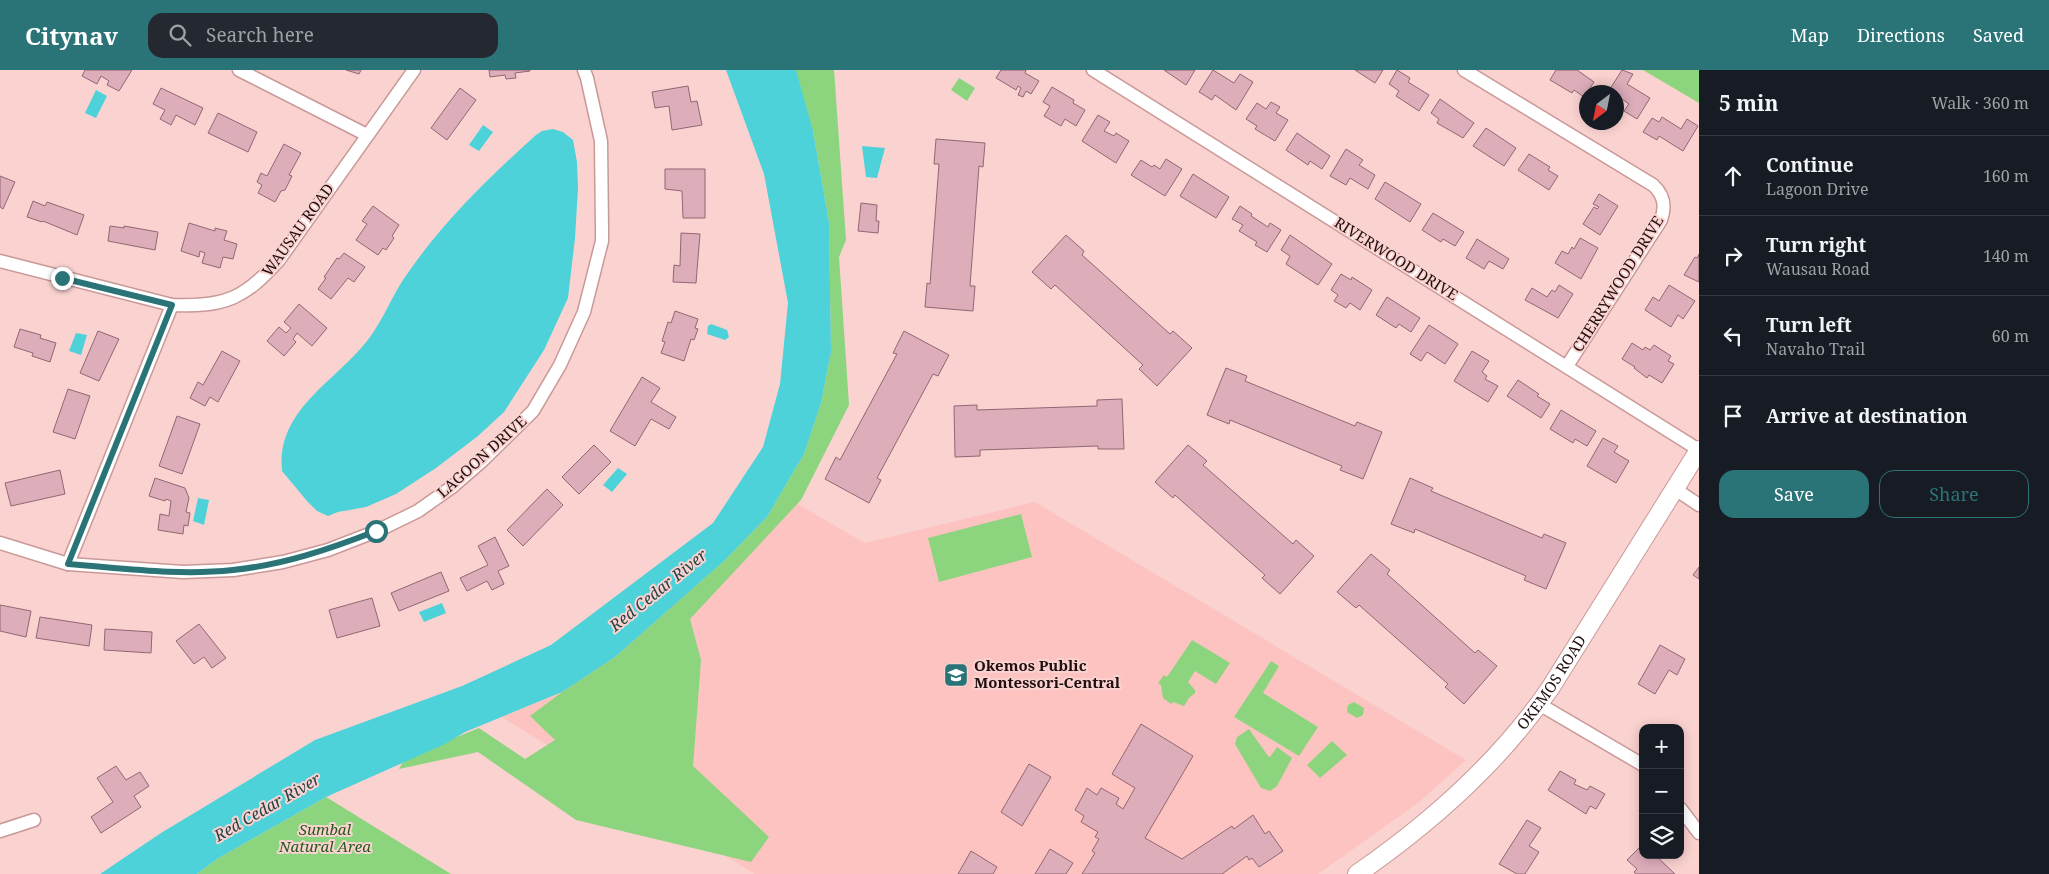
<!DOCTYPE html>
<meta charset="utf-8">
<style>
body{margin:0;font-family:"Noto Serif",serif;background:#242831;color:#f1f3f6}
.controls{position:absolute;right:15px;bottom:15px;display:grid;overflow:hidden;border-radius:10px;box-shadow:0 2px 12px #0003}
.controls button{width:45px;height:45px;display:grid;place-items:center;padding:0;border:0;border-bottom:1px solid #363941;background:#171b24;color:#f1f3f6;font:25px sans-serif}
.compass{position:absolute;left:1579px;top:15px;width:45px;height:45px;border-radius:50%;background:#171b24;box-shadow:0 2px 12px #0003;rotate:212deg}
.stop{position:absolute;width:15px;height:15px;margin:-11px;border:4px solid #2a7478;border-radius:50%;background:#fff}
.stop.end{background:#2a7478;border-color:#fff;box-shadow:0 1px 5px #0008}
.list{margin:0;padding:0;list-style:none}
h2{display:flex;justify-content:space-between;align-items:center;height:65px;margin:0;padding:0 20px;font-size:21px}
h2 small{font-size:16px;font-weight:400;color:#9ea1a6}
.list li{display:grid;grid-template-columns:32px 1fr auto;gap:15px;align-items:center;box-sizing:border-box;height:80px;padding:0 20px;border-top:1px solid #363941}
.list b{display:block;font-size:19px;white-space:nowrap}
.list p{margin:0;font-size:16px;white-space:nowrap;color:#9ea1a6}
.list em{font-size:16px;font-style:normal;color:#9ea1a6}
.actions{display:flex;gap:10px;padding:15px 20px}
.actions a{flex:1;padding:11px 0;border:1px solid #2a7478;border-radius:15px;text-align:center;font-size:18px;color:#2a7478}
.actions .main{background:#2a7478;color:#fff}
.icon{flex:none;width:28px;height:28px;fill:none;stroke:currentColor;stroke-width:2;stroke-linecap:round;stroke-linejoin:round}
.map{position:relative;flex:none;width:1699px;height:804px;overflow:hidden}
header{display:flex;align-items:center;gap:30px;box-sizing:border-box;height:70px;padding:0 25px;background:#2a7478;color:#fff}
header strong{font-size:24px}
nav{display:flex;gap:28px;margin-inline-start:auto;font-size:18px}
.search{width:350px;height:45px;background:#242831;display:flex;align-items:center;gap:12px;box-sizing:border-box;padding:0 18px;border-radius:15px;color:#9ea1a6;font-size:19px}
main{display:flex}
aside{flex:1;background:#171b24}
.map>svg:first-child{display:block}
.built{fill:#fdc3c1}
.green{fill:#8cd57e}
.water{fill:#4dd2da}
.building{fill:#ddadba;stroke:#926773}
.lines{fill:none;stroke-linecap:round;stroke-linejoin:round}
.street-casing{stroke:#c99998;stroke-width:15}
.secondary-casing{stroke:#c99998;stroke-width:20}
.street{stroke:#fff;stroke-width:12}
.secondary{stroke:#fff;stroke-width:18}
.route{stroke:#2a7478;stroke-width:6}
.labels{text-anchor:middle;stroke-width:4;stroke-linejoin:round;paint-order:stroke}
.street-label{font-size:15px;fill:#1f0f0e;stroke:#fad2d0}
.poi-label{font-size:15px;font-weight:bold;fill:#1f0f0e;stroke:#fad2d0;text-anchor:start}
.park-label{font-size:15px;font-style:italic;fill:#26571c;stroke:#fad2d0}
.water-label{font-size:16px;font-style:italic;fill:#264345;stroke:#fad2d0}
</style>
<header>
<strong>Citynav</strong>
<div class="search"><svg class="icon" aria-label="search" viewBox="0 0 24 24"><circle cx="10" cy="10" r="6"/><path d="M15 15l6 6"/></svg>Search here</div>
<nav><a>Map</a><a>Directions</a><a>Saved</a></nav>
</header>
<main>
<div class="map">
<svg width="1699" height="804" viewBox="0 0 1699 804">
<rect width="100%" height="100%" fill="#fad2d0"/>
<path class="built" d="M780,424L865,473L1035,432L1466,690L1418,733L1318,804H755L502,647L562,622L767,447Z"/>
<g class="green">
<path d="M789,0H834L846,170L839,187L849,335L801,430L690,549L701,590L693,696L769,767L751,792L576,750L478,682L399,699L405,688L479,658L525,689L555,670L530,646L562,622L615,587L724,491L767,447L804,384L821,333L831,282L829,152L813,61Z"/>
<path d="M1643,0H1699V33Z"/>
<path d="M959,8L975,18L967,31L951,20Z"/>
<path d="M1021,444L1032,487L939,512L928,468Z"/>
<path d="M1192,570L1230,593L1216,614L1195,601L1188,612L1195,620V623L1189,628L1184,636L1173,632L1171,634L1163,628L1161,615L1158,613L1164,605L1167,607Z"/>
<path d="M1271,591L1279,596L1263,623L1318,657L1299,686L1234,647Z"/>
<path d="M1354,632L1364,638L1363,645L1357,648L1347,642L1348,635Z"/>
<path d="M1249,659L1268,686L1270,687L1277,677L1292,688L1277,716L1270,721L1261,718L1235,674L1237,667Z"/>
<path d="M1332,671L1347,685L1320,708L1307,695Z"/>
<path d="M326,727L451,804H197L217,789Z"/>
</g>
<g class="water">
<path d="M726,0H796L813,61L829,152L831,282L821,333L804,384L767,447L724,491L615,587L562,622L465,662L445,674L326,727L217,789L197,804H100L161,763L315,670L462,616L551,575L713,453L763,377L780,314L788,233L764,104Z"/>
<path d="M96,20L107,26L96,48L85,43Z"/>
<path d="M483,55L493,62L479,81L469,75Z"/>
<path d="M553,59L563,62L573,70L577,92L578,118L575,168L568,228L544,280L504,342L478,366L436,398L396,424L366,437L338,442L328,446L317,441L307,431L282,401C276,338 338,311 370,267C384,248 392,226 405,207C441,154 488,108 536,65L542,61Z"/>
<path d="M862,76L885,78L877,108L866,107Z"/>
<path d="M711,254L727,260L729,267L725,270L707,264L708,256Z"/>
<path d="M76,263L87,265L81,285L69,281Z"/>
<path d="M618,398L627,404L612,422L603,415Z"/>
<path d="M198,428L209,430L204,455L193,451Z"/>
<path d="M442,533L446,543L424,552L419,542Z"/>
</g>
<g class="building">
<path d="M85,0H132L119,21L107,15L109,11L101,6L97,14L82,6Z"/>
<path d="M346,0H361L359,4Z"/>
<path d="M489,0H530V1L515,3L516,8L506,9L505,5L490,7Z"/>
<path d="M1001,0H1026L1025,3L1039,11L1031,24L1026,21L1023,27L1018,25L1021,18L1018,16L1016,20L996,8Z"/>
<path d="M1164,0H1195L1186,15Z"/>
<path d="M1213,0L1234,13L1240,4L1253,12L1236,40L1215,25L1212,30L1199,22Z"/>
<path d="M1355,0H1383L1375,13Z"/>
<path d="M1397,0L1410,8L1408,12L1429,25L1419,41L1396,26L1399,21L1389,14Z"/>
<path d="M1556,0H1577L1594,12L1584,27L1574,20L1572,23L1550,10Z"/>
<path d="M1622,0L1633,4L1627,14L1650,28L1637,49L1624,41L1629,34L1619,27L1616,32V22H1608Z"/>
<path d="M688,16L691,32L697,31L702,55L672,60L669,36L655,38L652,22Z"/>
<path d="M1052,17L1074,30L1073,33L1085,40L1076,56L1065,49L1061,56L1044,46L1050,36L1043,32Z"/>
<path d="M161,18L203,38L195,55L176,45L171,55L160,49L165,40L153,34Z"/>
<path d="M460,18L476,30L447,70L431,58Z"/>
<path d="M1440,29L1474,53L1463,68L1437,53L1439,49L1431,43Z"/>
<path d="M1271,32L1280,37L1276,43L1288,50L1275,71L1255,59L1257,56L1246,49L1257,33L1266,39Z"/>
<path d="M218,43L257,62L248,82L208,63Z"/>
<path d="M1098,45L1110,52L1104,61L1114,66L1116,63L1129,71L1116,93L1082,71Z"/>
<path d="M1662,47L1681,59L1687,49L1698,56L1683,81L1659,66L1657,70L1643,62L1652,48L1659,52Z"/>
<path d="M1486,58L1516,78L1504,96L1473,76Z"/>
<path d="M1297,63L1330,86L1322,99L1310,91L1308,95L1286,80Z"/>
<path d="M936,69L985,73L983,97L979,96L970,216H975L973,241L925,237L927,213L930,214L939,94H934Z"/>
<path d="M284,74L301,83L289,105L292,106L285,120L281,121L275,132L258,123L262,115L257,112L261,103L267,106Z"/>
<path d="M1346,79L1363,90L1359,95L1375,105L1368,119L1350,108L1346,115L1330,106Z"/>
<path d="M1529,84L1550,97L1548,100L1558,106L1549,120L1518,100Z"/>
<path d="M1166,89L1182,99L1165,126L1131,105L1141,90L1152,97L1154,95L1160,99Z"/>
<path d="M665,99H705V148H683L682,121L665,119Z"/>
<path d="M1193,104L1229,127L1216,148L1180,126Z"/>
<path d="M0,106L15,112L3,139L0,137Z"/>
<path d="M1385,112L1421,134L1410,152L1375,129Z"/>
<path d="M1599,124L1618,136L1600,165L1583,154L1594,137L1597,139L1599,137L1593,134Z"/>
<path d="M33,131L45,136L47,132L84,145L77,165L43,151L42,152L27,147Z"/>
<path d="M861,133L877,135L876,151H879L878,163L858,161Z"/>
<path d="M373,136L399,155L392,166L394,168L386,180L383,178L378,185L356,170L367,154L362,151Z"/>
<path d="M1240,136L1252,144L1251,146L1268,157L1270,153L1281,160L1267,182L1255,175L1257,172L1239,161L1243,155L1232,149Z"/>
<path d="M1433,143L1464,162L1455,176L1443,169L1441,172L1422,160Z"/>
<path d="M189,153L215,161V158L227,161L224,170L237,174L233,189L223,187L220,198L202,193L205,183L200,181L199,187L181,181Z"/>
<path d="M110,156L124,158V156L158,162L155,180L108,171Z"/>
<path d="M681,163L700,164L696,213L673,212L674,195L680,196Z"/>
<path d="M1066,165L1084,181L1082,185L1170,264L1173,261L1192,278L1157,316L1139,299L1143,295L1055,215L1051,219L1032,202Z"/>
<path d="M1290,165L1332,194L1318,215L1286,194L1290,186L1281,180Z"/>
<path d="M1580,168L1598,178L1581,209L1555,193L1562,181L1568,184L1572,177L1574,179Z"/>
<path d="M1477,169L1509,189L1503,199L1489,191L1484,199L1466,188Z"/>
<path d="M344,183L365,197L354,212L348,208L331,229L318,219L326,208L324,207L337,188L339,189Z"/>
<path d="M1699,184V212L1684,205L1695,187L1697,188Z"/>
<path d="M1341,204L1351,210L1352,207L1372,220L1360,240L1350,233L1346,238L1334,231L1338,225L1331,220Z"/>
<path d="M1559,215L1573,224L1558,248L1525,230L1532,218L1547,227L1552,220L1555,222Z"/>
<path d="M1669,215L1695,231L1683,249L1678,245L1671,257L1645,240L1653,227L1659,231Z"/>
<path d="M1387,227L1420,248L1411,262L1399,254L1396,258L1376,245Z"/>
<path d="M299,234L327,258L312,276L297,263L293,269L296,272L284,286L267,271L279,257L286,263L291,258L284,252Z"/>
<path d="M675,241L698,249L695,258L698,259L694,270L691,269L684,291L661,283L665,272L662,271L668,252L671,253Z"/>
<path d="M1429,255L1458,274L1445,294L1427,282L1421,291L1410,284Z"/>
<path d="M20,259L41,265L40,268L56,273L50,292L32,286L33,283L14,277Z"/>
<path d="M98,261L119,269L99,311L80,303Z"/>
<path d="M904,261L949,285L938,306L933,304L877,408L881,410L869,433L825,409L836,387L840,390L897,284L893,283Z"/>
<path d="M1632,273L1643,280L1645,277L1650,280L1654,275L1671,286L1668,291L1674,294L1662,313L1649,305L1647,308L1634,298L1635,297L1622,289Z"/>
<path d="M222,281L240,291L218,332L210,327L205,336L190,328L198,312L203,315Z"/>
<path d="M1472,281L1489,291L1482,302L1487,306L1485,309L1498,316L1488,332L1454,311Z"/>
<path d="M1226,298L1247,306L1245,311L1355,356L1357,352L1382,362L1363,409L1340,400L1342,396L1230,350L1229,354L1207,345Z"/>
<path d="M642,307L660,318L651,332L676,347L669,359L651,349L635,376L610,361Z"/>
<path d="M1518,310L1539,324L1537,326L1550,334L1541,348L1507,326Z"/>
<path d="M68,319L90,326L75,369L53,362Z"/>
<path d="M1122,329L1124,379H1098V376L980,380V386L955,387L954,336L977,335V340L1097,336V330Z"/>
<path d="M1561,340L1596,361L1587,376L1575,369L1573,373L1550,359Z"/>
<path d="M177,346L200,354L182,404L159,396Z"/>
<path d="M1603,368L1618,376L1614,382L1629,391L1616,413L1587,396Z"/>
<path d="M594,375L611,392L579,424L562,407Z"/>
<path d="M1188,375L1207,391L1203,395L1293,474L1296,470L1314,486L1280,524L1262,508L1265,505L1175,425L1173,428L1155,412Z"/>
<path d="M60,400L65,424L11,436L5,413Z"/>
<path d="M155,408L185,418L189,428L186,442L190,443L188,456L184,455L183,464L158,460L160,444L169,446L171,431L166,429L165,431L149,426Z"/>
<path d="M1410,408L1433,418L1431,421L1542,468L1544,464L1566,473L1546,519L1524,510L1526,506L1415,459L1414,463L1391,454Z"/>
<path d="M547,419L563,435L523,476L507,460Z"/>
<path d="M495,467L509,496L498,501L504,514L492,520L487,511L467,521L460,508L488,495L478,476Z"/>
<path d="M1371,484L1390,500L1387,504L1475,583L1478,580L1497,596L1464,634L1445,617L1448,614L1359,535L1356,538L1337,522Z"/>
<path d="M1699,497V509L1693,505Z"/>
<path d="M441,502L449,521L399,541L391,523Z"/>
<path d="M372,528L380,556L337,568L329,540Z"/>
<path d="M0,535L31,541L26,567L0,561Z"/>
<path d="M40,547L92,555L89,576L36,568Z"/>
<path d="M199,554L226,588L212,598L204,587L194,594L176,571Z"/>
<path d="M105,559L152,562L151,583L104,580Z"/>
<path d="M1660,575L1685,589L1677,605L1669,600L1655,624L1638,614Z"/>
<path d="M1141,654L1193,686L1145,768L1182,789L1232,756L1234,759L1253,745L1265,764L1269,761L1283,781L1259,797L1252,788L1249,790L1247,786L1222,804H1082L1095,783L1092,781L1099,769L1095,767L1098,762L1081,752L1084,746L1075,740L1087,718L1097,725L1101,718L1119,728L1116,734L1123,739L1135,718L1112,704Z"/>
<path d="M1029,694L1051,707L1022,756L1001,742Z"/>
<path d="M116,696L126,710L140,702L149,716L134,726L141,737L101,763L91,747L113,732L97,708Z"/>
<path d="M1560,701L1576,710L1574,714L1587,720L1590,716L1605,724L1596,739L1590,736L1586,744L1548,720Z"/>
<path d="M1527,750L1541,758L1529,776L1539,782L1525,804H1517L1499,794Z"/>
<path d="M1639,778L1643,782V785L1648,788L1655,785L1675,804H1636L1634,802L1637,799L1627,790Z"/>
<path d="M1050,779L1073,793L1066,804H1035Z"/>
<path d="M971,781L997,797L993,804H958Z"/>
</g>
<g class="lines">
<defs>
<g id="street">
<path d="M239,0L367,65"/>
<path d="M1093,0L1699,380"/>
<path d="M1464,0L1653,115C1664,125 1666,136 1661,150L1567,296"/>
<path d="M0,191L172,235C225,237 244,229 279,190L414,0"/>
<path d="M1675,419L1699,435"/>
<path d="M0,473L68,494L183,502L233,500L283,492L328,480L377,461L418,441L452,417L482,391L533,341L560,295L584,242L602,171V159L601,71L587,8L584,0"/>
<path d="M68,494L172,235"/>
<path d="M1539,634L1643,695"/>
<path d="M1680,738L1699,763"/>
<path d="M0,761L34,750"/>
</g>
<g id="secondary">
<path id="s1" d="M1357,804C1432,752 1500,692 1551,617L1699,380"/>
</g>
</defs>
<use href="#street" class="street-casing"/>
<use href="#secondary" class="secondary-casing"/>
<use href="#street" class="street"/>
<use href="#secondary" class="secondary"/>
</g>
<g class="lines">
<path class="route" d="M62,208L172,235L68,494C122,498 178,506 233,500C283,495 330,479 376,461"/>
</g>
<defs>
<symbol id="school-square" viewBox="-11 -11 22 22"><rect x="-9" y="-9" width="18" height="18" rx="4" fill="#2a7478" stroke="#fad2d0"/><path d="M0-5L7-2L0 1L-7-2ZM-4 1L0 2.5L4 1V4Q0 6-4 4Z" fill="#fff"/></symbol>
</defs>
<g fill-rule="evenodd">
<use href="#school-square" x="942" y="591" width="28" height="28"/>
</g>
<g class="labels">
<g class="street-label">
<text transform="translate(298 160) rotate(-54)" y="5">WAUSAU ROAD</text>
<text transform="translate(1396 189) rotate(32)" y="5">RIVERWOOD DRIVE</text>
<text transform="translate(1618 214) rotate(-58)" y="5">CHERRYWOOD DRIVE</text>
<text transform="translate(482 387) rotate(-42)" y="5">LAGOON DRIVE</text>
<text dy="5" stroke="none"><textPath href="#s1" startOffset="275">OKEMOS ROAD</textPath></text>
</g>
<g class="poi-label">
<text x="974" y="601">Okemos Public<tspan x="974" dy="17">Montessori-Central</tspan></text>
</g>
<g class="park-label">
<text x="325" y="765">Sumbal<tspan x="325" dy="17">Natural Area</tspan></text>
</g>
<g class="water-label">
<text transform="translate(658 520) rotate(-39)" y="6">Red Cedar River</text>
<text transform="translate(267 737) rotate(-30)" y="6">Red Cedar River</text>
</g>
</g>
</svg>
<div class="controls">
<button>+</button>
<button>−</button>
<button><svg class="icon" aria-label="layers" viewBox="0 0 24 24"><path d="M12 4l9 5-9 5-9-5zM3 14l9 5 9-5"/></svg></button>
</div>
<svg class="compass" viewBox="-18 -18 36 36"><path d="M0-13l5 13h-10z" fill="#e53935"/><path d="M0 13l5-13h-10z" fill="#9ea1a6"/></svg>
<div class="stop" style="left:376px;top:461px"></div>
<div class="stop end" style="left:62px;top:208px"></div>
</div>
<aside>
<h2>5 min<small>Walk · 360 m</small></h2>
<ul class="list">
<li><svg class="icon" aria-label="ahead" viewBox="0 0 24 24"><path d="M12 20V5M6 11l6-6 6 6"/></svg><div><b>Continue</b><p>Lagoon Drive</p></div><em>160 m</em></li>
<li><svg class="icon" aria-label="right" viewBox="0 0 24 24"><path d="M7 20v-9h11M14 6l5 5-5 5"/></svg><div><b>Turn right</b><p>Wausau Road</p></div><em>140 m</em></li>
<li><svg class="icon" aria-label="left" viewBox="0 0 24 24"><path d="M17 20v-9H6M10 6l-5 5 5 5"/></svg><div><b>Turn left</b><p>Navaho Trail</p></div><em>60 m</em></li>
<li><svg class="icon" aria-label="arrive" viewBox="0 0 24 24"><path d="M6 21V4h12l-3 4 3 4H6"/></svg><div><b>Arrive at destination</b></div></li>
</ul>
<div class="actions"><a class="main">Save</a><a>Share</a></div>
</aside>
</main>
